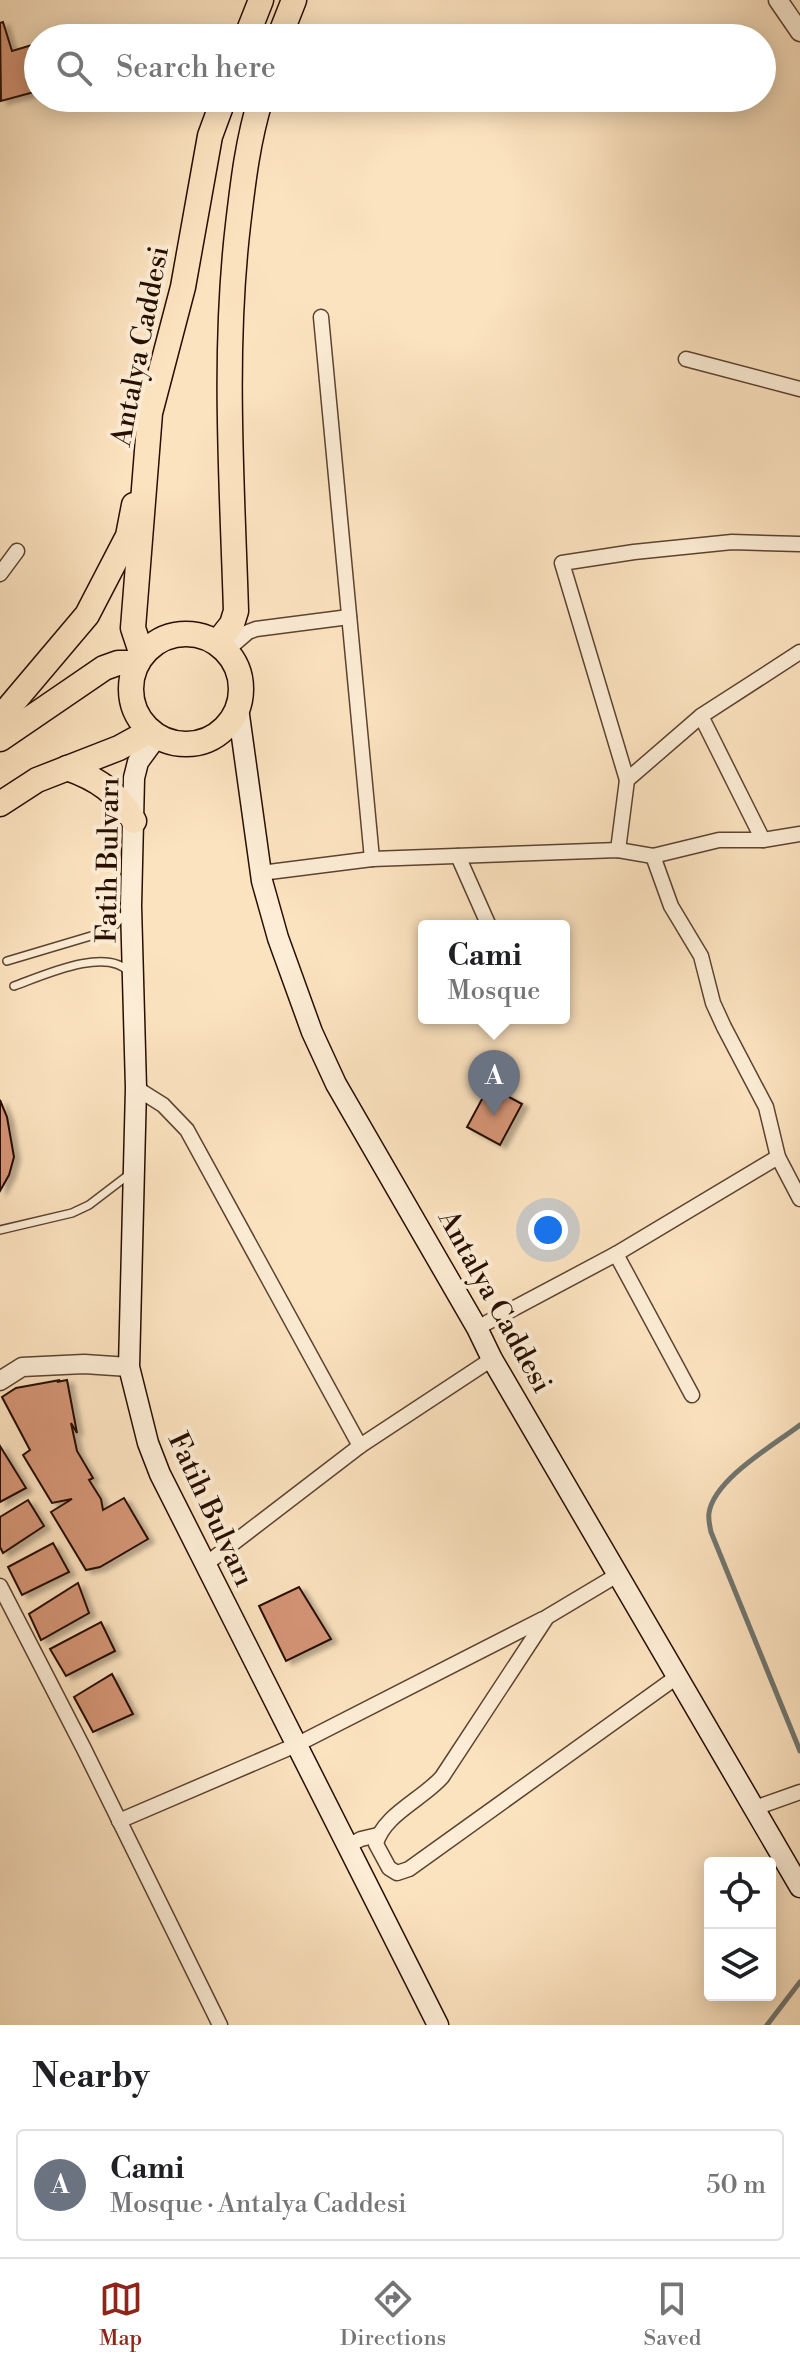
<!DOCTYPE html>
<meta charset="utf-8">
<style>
body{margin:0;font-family:"Libre Bodoni",serif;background:#f2f2f2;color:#202124}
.controls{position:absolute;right:24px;bottom:24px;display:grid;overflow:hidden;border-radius:8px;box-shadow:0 4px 20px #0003}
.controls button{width:72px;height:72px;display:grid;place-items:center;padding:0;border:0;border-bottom:2px solid #e0e0e0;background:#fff;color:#202124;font:40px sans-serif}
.you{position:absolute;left:548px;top:1230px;width:28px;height:28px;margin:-20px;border:6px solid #fff;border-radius:50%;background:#1a73e8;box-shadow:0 0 0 12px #1a73e833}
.badge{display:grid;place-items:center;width:52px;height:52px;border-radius:50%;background:#8f2418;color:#fff;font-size:26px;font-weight:700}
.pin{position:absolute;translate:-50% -66px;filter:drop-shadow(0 2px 4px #0008)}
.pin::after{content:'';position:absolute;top:42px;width:28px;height:24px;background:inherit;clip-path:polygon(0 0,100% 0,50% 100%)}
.popup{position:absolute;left:418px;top:920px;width:152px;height:104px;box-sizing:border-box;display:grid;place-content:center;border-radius:8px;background:#fff;filter:drop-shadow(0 2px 6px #0005);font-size:26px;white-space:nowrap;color:#757577}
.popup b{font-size:30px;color:#202124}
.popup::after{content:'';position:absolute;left:50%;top:100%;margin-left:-16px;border:16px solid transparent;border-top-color:#fff}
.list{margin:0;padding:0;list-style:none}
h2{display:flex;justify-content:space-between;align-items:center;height:104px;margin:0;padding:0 32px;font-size:34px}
h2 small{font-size:26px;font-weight:400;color:#757577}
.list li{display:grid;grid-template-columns:52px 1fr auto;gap:24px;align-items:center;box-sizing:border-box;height:112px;margin:0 16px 16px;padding:0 16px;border:2px solid #e0e0e0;border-radius:8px}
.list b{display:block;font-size:30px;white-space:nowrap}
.list p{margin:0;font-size:26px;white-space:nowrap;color:#757577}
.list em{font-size:26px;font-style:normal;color:#757577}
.icon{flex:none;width:44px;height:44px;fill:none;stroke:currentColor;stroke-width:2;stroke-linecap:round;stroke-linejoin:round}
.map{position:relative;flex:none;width:800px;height:2025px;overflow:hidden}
.search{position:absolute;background:#fff;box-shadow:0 4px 20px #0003;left:24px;right:24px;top:24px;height:88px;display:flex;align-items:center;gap:20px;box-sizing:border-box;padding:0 28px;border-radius:44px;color:#757577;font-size:30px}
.sheet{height:232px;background:#fff}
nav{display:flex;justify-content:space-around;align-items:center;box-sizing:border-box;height:112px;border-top:2px solid #e0e0e0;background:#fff;font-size:22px;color:#757577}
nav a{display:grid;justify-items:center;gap:4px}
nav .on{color:#8f2418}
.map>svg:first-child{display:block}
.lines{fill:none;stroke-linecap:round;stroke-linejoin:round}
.stream{stroke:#717670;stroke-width:5}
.building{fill:#d59576;stroke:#270e00;stroke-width:2;filter:url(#shadow)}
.service-casing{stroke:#5c4330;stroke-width:10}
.minor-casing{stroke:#5c4330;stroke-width:17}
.tertiary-casing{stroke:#5c4330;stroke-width:21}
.secondary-casing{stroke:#270e00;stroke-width:23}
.primary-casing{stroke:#270e00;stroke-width:27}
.trunk-casing{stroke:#270e00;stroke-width:27}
.service{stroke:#fdedd6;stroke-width:7}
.minor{stroke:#fdedd6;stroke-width:14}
.tertiary{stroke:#fdedd6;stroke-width:18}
.secondary{stroke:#fdedd6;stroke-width:20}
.primary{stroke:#fce3c0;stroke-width:24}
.trunk{stroke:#fce3c0;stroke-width:24}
.labels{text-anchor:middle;stroke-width:8;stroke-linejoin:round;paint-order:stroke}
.street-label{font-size:28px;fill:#270e00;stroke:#fdedd6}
</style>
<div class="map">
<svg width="800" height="2025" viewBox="0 0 800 2025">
<defs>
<filter id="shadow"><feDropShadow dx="6" dy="3.5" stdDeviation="2" flood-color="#0004"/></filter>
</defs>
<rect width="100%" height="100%" fill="#fce3c0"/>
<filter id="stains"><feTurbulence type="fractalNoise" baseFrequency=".0025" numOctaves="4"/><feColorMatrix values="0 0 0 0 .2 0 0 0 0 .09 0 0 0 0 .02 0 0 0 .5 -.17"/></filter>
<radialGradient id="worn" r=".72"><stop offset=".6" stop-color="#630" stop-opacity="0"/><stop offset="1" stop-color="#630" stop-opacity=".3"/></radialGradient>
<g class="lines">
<g class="stream">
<path d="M800,1425C774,1445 714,1479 709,1513C708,1519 710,1527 711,1532L800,1751"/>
<path d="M767,2025L800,1982"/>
</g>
</g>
<g class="building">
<path d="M3,22L12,51L32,45L38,67V91L1,101L0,23Z"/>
<path d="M122,33V38H81V35Z"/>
<path d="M489,1086L522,1104L500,1145L467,1127Z"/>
<path d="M0,1100L7,1117L14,1157L9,1175L0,1191Z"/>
<path d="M60,1380L57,1382L67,1380L77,1433L71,1423L77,1451L93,1478L89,1480L101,1499L103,1510L124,1498L148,1539L100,1567L86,1570L51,1512L72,1499L52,1503L23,1455L30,1450L2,1397L16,1388Z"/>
<path d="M0,1446L26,1488L0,1502Z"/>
<path d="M28,1500L44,1526L3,1553L0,1547V1517Z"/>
<path d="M53,1543L69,1572L22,1595L8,1567Z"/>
<path d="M78,1583L89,1613L41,1640L29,1614Z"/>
<path d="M299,1587L331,1639L286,1661L259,1606Z"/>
<path d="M101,1622L115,1651L66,1676L50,1649Z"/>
<path d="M112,1674L133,1714L93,1732L74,1697Z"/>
</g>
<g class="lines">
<defs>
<g id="service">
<path d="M7,961L101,933L115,925L127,911"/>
<path d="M14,986C42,976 106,946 129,972"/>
<path d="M0,1230L72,1213L89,1205L131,1173"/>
</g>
<g id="minor">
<path d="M321,317L372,859"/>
<path d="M686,359L800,389"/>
<path d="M0,574L17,551"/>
<path d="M226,651L248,632L256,629L349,617"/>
<path d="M701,716L763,840"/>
<path d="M627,780L562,563L634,552L732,542L800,544"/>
<path d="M618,850L627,780L701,716L800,652"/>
<path d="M458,856L489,926"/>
<path d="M653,856L671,906L701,956L713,1003L724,1027L766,1107L778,1157L800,1199"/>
<path d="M261,873L372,859L618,850L653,856L719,840H763L800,834"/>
<path d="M136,1088L163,1105L187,1130L360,1446L492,1359"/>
<path d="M616,1254L692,1395"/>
<path d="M477,1328L616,1254L778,1157"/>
<path d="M206,1564L360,1446"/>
<path d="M619,1574L547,1617L442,1777C423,1799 383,1815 376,1844L389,1868L397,1873L409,1869L678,1676"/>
<path d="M0,1586L84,1749L220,2025"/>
<path d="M755,1808L800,1792"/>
<path d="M119,1821L296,1745L543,1619"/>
<path d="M347,1846L361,1839L378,1835"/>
</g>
<g id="tertiary">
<path d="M778,0L800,32"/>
<path d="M0,1381L22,1367L84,1364L129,1367"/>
</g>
<g id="secondary">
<path d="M238,708L262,881L278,938L312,1032L336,1084L477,1328L492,1359L800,1887"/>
<path d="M157,736L138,762L134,778L131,906L136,1088L129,1367L148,1443L160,1474L438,2025"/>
</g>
<g id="primary">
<path d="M0,718L87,615L128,536L134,505"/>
<path d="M67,768C98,779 117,792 134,821"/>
</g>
<g id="trunk">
<path d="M246,38L261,0"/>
<path d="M279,38L294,0"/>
<circle cx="186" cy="689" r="55"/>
<path d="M217,643L232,624L236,611C232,482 223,353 238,225C243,182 248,139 261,98"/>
<path d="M142,655L133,628L150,413L183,287L210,136L224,98"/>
<path d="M0,739L104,668L118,663H137"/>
<path d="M0,804L37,780L119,748L150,731"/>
</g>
</defs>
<use href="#service" class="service-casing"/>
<use href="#minor" class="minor-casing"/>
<use href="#tertiary" class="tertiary-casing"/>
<use href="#secondary" class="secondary-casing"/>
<use href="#primary" class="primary-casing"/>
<use href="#trunk" class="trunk-casing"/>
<use href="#service" class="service"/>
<use href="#minor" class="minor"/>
<use href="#tertiary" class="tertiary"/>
<use href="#secondary" class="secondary"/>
<use href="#primary" class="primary"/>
<use href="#trunk" class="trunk"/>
</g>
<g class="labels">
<g class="street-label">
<text transform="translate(139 346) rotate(-79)" y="10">Antalya Caddesi</text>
<text transform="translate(107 860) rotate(-89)" y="10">Fatih Bulvarı</text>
<text transform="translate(496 1301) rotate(61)" y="10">Antalya Caddesi</text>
<text transform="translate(212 1509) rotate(65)" y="10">Fatih Bulvarı</text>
</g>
</g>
<rect width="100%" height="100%" filter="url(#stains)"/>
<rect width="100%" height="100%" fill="url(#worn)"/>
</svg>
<div class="controls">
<button><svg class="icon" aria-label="locate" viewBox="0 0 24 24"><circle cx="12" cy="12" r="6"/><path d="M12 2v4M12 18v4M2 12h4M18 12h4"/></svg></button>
<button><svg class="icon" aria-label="layers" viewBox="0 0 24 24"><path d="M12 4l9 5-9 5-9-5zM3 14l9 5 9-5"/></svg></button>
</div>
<div class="you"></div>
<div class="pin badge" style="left:494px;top:1116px;background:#6b7280">A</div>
<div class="popup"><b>Cami</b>Mosque</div>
<div class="search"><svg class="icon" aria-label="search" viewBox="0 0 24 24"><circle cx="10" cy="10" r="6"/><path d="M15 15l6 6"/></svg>Search here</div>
</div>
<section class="sheet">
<h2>Nearby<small></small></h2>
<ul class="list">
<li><span class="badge" style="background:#6b7280">A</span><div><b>Cami</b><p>Mosque · Antalya Caddesi</p></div><em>50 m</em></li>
</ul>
</section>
<nav>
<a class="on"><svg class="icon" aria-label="map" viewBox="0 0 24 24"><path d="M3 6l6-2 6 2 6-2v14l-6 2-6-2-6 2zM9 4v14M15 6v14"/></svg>Map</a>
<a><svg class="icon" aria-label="directions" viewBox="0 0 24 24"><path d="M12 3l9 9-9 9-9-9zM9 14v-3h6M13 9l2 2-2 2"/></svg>Directions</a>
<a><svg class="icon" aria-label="saved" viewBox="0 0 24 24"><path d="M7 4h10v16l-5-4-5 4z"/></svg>Saved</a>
</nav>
